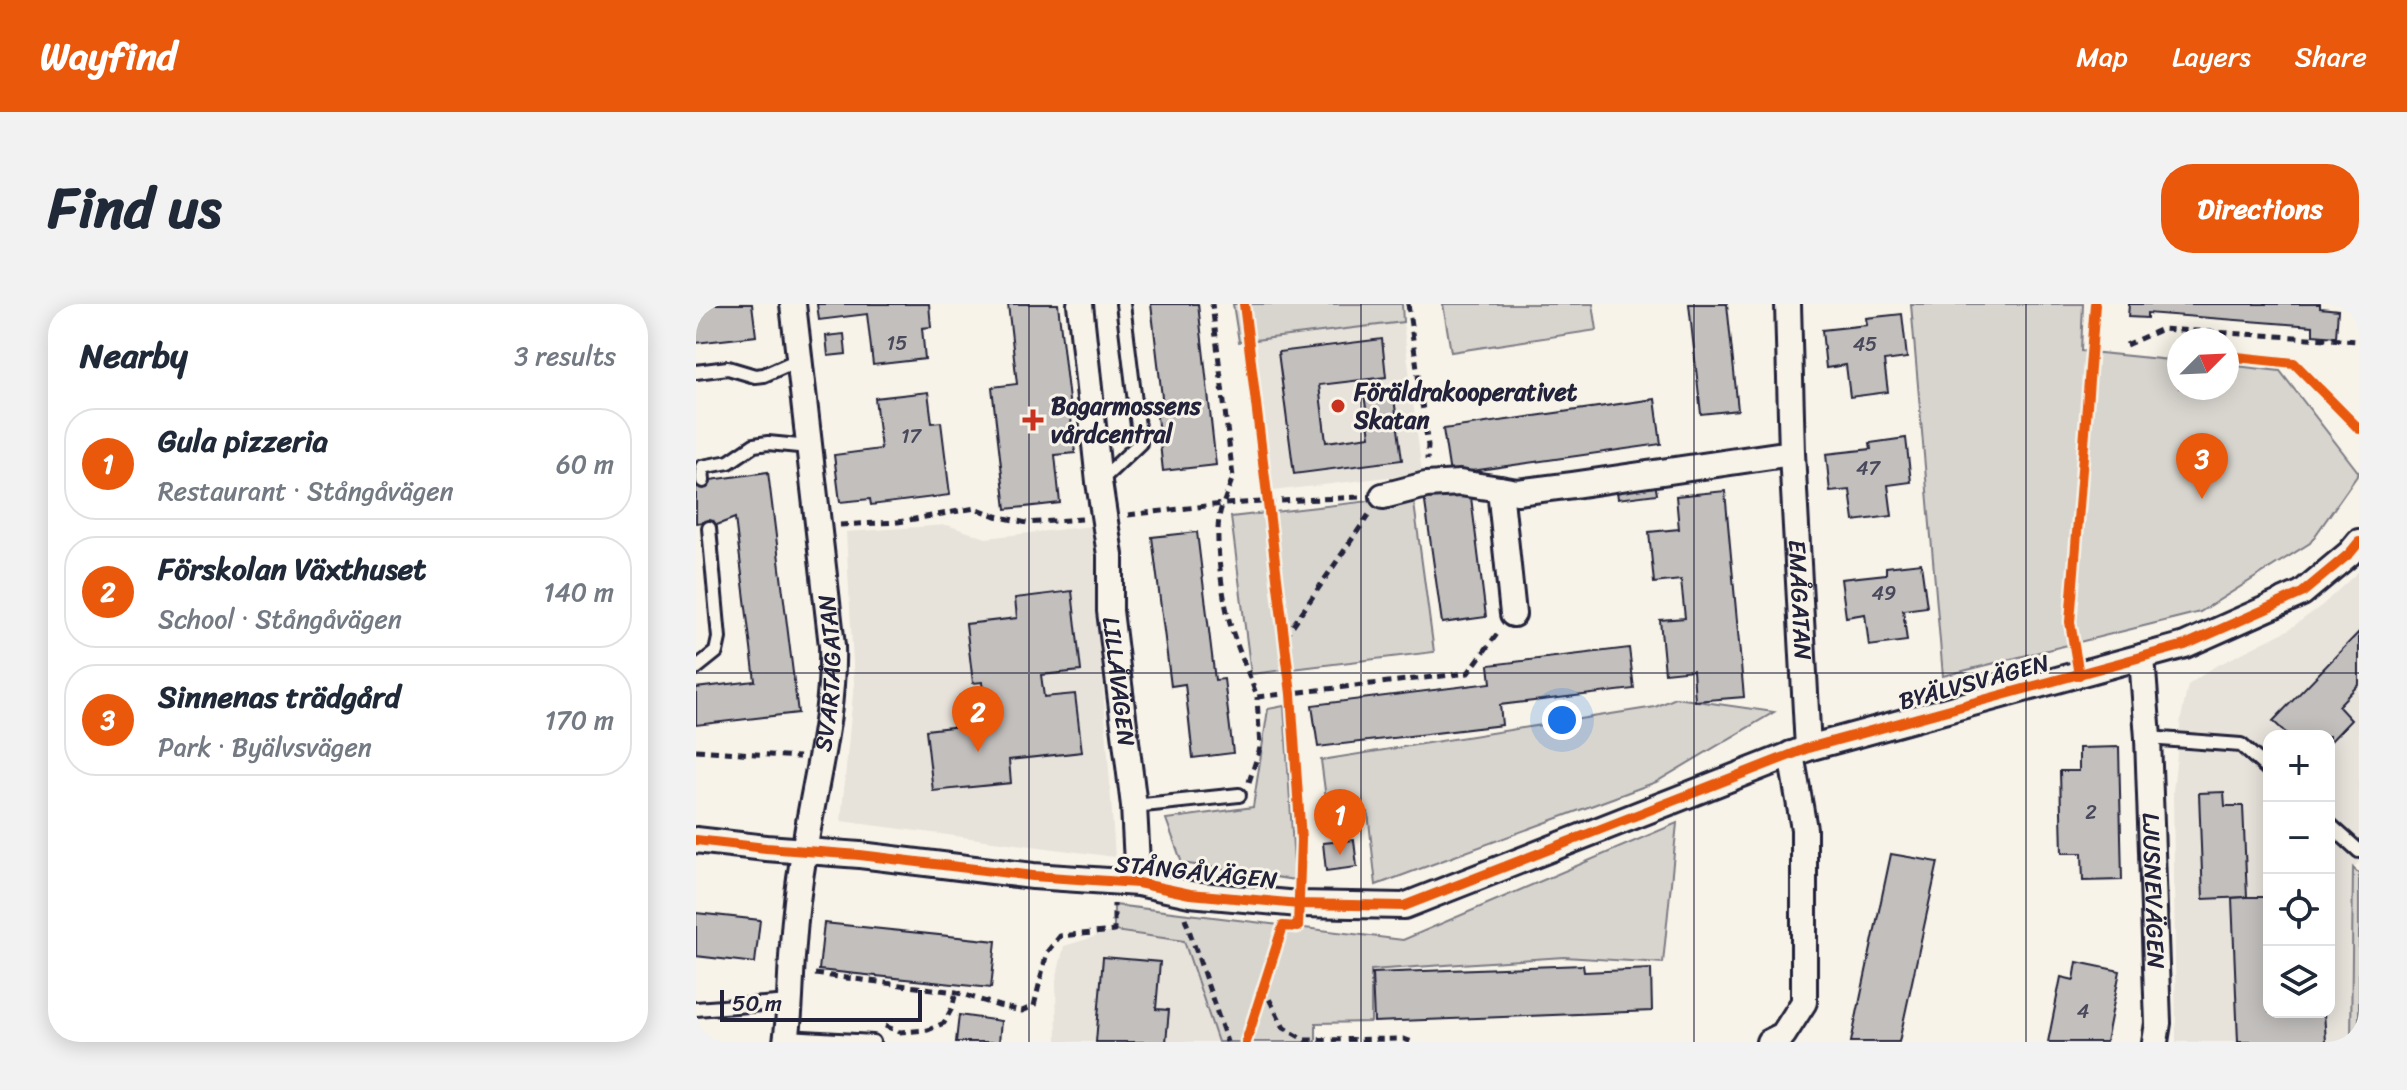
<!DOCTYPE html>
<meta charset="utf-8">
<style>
body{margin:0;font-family:Sriracha,sans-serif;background:#f2f2f3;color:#1f2937}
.controls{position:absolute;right:24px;bottom:24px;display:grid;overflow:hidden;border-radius:16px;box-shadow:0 4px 20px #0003}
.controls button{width:72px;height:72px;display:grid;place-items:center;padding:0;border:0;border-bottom:2px solid #e0e1e3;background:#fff;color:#1f2937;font:40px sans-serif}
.compass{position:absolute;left:1471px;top:24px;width:72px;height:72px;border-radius:50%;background:#fff;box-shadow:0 4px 20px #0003;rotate:66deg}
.scale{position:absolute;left:24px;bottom:20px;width:202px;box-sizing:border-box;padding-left:8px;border:4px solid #22223b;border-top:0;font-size:22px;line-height:28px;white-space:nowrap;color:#22223b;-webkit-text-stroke:6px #f7f3e8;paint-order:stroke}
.you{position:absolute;left:866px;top:416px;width:28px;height:28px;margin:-20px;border:6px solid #fff;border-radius:50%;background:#1a73e8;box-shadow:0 0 0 12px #1a73e833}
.badge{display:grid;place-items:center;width:52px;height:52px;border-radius:50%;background:#ea580c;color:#fff;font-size:26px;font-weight:700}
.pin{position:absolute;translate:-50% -66px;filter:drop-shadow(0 2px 4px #0008)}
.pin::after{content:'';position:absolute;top:42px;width:28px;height:24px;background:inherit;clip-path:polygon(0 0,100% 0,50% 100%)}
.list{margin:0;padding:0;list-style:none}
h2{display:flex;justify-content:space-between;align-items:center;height:104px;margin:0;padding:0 32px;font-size:34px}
h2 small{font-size:26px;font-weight:400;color:#747a83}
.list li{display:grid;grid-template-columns:52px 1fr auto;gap:24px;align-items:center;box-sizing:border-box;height:112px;margin:0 16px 16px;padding:0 16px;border:2px solid #e0e1e3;border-radius:32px}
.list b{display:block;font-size:30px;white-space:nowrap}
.list p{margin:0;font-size:26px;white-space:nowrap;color:#747a83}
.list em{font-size:26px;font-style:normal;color:#747a83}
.icon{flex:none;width:44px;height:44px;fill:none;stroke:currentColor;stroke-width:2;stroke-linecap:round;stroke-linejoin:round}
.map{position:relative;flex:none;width:1663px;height:738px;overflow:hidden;border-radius:32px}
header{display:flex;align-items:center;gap:48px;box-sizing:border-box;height:112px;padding:0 40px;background:#ea580c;color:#fff}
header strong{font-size:38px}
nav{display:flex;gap:44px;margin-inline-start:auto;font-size:28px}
.intro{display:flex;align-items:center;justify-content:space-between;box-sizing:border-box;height:192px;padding:0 48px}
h1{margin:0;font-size:56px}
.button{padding:20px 36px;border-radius:32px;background:#ea580c;color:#fff;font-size:28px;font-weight:700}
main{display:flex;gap:48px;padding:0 48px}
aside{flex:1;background:#fff;border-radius:32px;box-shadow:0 4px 20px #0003}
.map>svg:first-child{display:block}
.built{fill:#e7e3db;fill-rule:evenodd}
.green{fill:#d8d5cf;stroke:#7d7c85;stroke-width:2}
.building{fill:#c2bfbd;stroke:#22223b;stroke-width:2}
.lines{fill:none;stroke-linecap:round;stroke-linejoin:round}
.lane-casing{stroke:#22223b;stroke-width:18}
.street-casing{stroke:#22223b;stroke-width:30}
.path{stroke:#22223b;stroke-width:5;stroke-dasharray:8 6;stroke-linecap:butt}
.lane{stroke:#f7f3e8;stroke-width:12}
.street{stroke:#f7f3e8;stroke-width:24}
.cycleway-casing{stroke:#f7f3e8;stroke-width:15}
.cycleway{stroke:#e8590c;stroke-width:10}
.grid{fill:none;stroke:#22223b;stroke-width:2;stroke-opacity:0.55}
.poi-dot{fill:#c8321e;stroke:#f7f3e8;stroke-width:3}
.labels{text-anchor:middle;stroke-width:6;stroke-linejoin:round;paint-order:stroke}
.number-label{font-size:20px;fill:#4a495c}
.poi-label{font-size:24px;font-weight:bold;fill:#22223b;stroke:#f7f3e8;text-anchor:start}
.street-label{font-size:24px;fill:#22223b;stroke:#f7f3e8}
</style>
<header>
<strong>Wayfind</strong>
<nav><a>Map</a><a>Layers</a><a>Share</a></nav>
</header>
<div class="intro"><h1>Find us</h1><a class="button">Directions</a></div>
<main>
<aside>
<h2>Nearby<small>3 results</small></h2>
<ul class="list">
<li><span class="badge">1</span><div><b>Gula pizzeria</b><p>Restaurant · Stångåvägen</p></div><em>60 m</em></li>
<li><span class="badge">2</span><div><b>Förskolan Växthuset</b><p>School · Stångåvägen</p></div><em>140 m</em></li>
<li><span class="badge">3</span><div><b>Sinnenas trädgård</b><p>Park · Byälvsvägen</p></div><em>170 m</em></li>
</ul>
</aside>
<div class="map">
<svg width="1663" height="738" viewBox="0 0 1663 738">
<rect width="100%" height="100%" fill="#f7f3e8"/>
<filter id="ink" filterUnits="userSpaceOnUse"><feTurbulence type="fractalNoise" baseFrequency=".0125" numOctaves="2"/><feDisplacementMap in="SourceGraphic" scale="16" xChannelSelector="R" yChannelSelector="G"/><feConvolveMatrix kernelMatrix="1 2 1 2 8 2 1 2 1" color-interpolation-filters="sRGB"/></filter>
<g filter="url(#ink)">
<g class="built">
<path d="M707,18L726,169L577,187L558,36Z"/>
<path d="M251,221L290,234L396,222L419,553L145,517L158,379L150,228Z"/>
<path d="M1663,267V558L1657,564L1655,738H1480L1477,487L1485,414L1492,381L1518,363L1592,326L1625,302ZM1573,432H1633V708H1573Z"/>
<path d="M418,627L488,637L522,738H361L360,676L368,642Z"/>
</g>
<g class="green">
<path d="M537,0H706L707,18L543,38Z"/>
<path d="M747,0H897L901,26L755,48Z"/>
<path d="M1215,0H1387L1385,47L1483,57V84H1531V61L1584,67L1663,169L1614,239L1504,308L1247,372Z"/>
<path d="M717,192L738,348L555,370L535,213Z"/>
<path d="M980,394L1078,408L960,478L680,581L672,508L632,510L625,456L959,403Z"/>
<path d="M588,402L599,576L486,559L470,515L557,503L572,405Z"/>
<path d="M981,519L967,659L868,653L675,666V718L620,719V738H522L488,637L418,627V601L707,636Z"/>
<path d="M1657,564L1663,570V738H1655Z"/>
</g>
<g class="building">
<path d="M0,0H56L60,32L0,39Z"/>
<path d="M121,0H233L235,23L226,24L229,55L177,61L171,10L123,16Z"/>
<path d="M312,0H362L379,149L359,151L364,199L310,205L296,83L321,80Z"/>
<path d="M455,0H502L520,161L467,167L460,103L467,102Z"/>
<path d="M993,0H1031L1042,106L1005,110Z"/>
<path d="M1433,0H1624V4L1642,6L1640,33L1617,31V22L1451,9V14L1432,13Z"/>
<path d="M1206,10L1211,54L1188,57L1192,88L1154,93L1150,61L1130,64L1126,26L1171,21L1170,14Z"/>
<path d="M148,30L150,50L132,52L130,32Z"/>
<path d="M686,35L690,73L623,81L630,138L674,132L668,90L697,86L706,156L598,170L582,48Z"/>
<path d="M232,88L236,119L245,118L254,191L175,201L174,195L144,198L138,151L185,145L179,94Z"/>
<path d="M959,95L965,140L754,170L747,125Z"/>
<path d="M1210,134L1215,178L1192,181L1196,212L1158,217L1154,186L1134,188L1130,150L1175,145L1174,139Z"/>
<path d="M72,168L102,409L0,421V384L59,377L39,214L13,224L17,217L0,219V178Z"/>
<path d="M958,173L961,190L922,195L920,178Z"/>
<path d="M774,185L790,313L746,319L728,191Z"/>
<path d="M1029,187L1048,393L999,397L997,366L969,369L964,316L989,314L985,276L958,279L953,228L983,225L980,192Z"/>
<path d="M501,228L519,376L528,375L537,449L497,454L489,380L475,382L456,233Z"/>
<path d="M1225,259L1231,303L1207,306L1211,337L1173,342L1169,310L1150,313L1145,275L1190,270V263Z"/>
<path d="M376,287L385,367L345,371L348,393L379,390L386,448L313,456L315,479L237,487L230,426L291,419L286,378L277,379L270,320L321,314L319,294Z"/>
<path d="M1663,328V380L1642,402L1655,416L1633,439V432H1617L1615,430L1613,432H1593L1577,417Z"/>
<path d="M933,344L938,385L804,401L806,421L622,443L616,401L795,379L793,361Z"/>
<path d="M1423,443L1426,576L1387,577L1386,549H1366L1364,467H1383V444Z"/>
<path d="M1528,488L1529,502H1547L1551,593L1507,595L1503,489Z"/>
<path d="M658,536L661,563L630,567L627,539Z"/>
<path d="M1195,550L1242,558L1203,738H1155Z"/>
<path d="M1551,593H1573V708H1628L1630,738H1542L1536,594Z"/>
<path d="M0,609L64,616L59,659L0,652Z"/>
<path d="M128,619L300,637L295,684L123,666Z"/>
<path d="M407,653L464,658L460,705L473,706L470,738H400Z"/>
<path d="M1381,658L1424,667L1410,738H1352L1365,673L1378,676Z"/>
<path d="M887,661L888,668L955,665L956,707L678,718L676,669Z"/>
<path d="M263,711L305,717L303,738H260Z"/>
</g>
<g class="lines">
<defs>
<g id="lane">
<path d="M0,68L32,64L59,72L68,71L104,55"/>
<path d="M7,177L6,163L33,158L58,141L72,139L113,143"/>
<path d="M403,178L444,139L427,0"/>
<path d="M0,364L20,348L23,334L13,224"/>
<path d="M1452,434L1545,441L1573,466"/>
<path d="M438,502L543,491"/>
<path d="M1633,520L1663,547"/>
<path d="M0,705L95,698"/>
<path d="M91,733L177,738"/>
</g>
<g id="street">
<path id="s1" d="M384,0L403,178L414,251V307L438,502L442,579"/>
<path id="s2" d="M1092,0L1096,149L1112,444"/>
<path d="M804,185L821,188L877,181L1096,149"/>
<path d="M687,192L730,181L764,179L804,185L817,310"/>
<path id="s3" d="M1446,353L1452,434L1462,719L1459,738"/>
<path d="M0,536L70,544L164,551L337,572L442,579L494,590L603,600L708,602L1112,444L1489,341L1606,289L1654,249L1663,238"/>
<path id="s4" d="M90,738C95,705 94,673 97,640C99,610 103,579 108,549C118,480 138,412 136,342L97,0"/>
<path d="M1073,738L1087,731L1108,698V525L1095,450"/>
</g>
</defs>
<use href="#lane" class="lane-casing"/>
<use href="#street" class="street-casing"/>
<g class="path">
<path d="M712,0L732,142L731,156"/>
<path d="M1430,41L1466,25L1663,37"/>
<path d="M663,193L527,200C515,222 527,298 535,323C542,346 553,369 561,393L772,369L804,326"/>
<path d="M432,211L527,200L537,173L516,0"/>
<path d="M144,221L202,218L279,204L300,212L331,219L386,215"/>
<path d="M589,333L674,209"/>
<path d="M0,446L103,453"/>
<path d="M553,478L564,444L561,393"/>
<path d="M489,614L531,738"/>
<path d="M119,670L260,688L303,702L326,707L338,702L351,648L364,632L418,627V600"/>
<path d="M567,683L588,724L609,736L708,735L716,738"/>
<path d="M189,722L204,728L232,726L248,719L256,704L260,688"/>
</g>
<use href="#lane" class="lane"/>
<use href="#street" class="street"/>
<defs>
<g id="cycleway">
<path d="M548,0L595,390L605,536L602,623L587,622L550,738"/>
<path d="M1531,52L1598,59L1663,125"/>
<path d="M1383,371L1374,318L1399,0"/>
<path d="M0,536L70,544L164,551L337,572L442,579L494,590L603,600L708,602L1112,444L1489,341L1606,289L1654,249L1663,238"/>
</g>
</defs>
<use href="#cycleway" class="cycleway-casing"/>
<use href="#cycleway" class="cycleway"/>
</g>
</g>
<path class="grid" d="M333,0V738M665,0V738M998,0V738M1330,0V738M0,369H1663"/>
<g class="poi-dot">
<circle cx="642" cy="102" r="8"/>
<path d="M333 104h8v8h8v8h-8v8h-8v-8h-8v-8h8z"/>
</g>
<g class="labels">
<g class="number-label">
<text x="201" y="46">15</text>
<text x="1169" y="47">45</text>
<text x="215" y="139">17</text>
<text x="1172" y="171">47</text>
<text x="1188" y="296">49</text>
<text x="1395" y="515">2</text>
<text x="1387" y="714">4</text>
</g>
<g class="poi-label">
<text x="658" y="96">Föräldrakooperativet<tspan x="658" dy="28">Skatan</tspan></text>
<text x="355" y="110">Bagarmossens<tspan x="355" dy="28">vårdcentral</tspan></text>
</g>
<g class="street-label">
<text dy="8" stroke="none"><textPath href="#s2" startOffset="296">EMÅGATAN</textPath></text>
<text dy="8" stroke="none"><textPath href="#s4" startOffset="372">SVARTÅGATAN</textPath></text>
<text dy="8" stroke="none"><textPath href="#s1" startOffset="380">LILLÅVÄGEN</textPath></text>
<text transform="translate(1278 378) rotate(-15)" y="8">BYÄLVSVÄGEN</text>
<text transform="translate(500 568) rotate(6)" y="8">STÅNGÅVÄGEN</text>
<text dy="8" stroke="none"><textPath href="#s3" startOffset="234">LJUSNEVÄGEN</textPath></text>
</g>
</g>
</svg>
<div class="controls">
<button>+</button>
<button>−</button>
<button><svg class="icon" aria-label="locate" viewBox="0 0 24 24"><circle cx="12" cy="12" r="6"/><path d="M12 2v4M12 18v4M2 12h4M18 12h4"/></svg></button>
<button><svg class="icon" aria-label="layers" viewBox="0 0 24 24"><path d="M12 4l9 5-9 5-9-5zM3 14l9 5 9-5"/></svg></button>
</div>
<svg class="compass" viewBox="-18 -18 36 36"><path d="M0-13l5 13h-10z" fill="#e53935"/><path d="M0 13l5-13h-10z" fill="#747a83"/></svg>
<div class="scale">50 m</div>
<div class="you"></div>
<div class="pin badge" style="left:644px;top:551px">1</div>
<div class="pin badge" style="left:282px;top:448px">2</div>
<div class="pin badge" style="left:1506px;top:195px">3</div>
</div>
</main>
